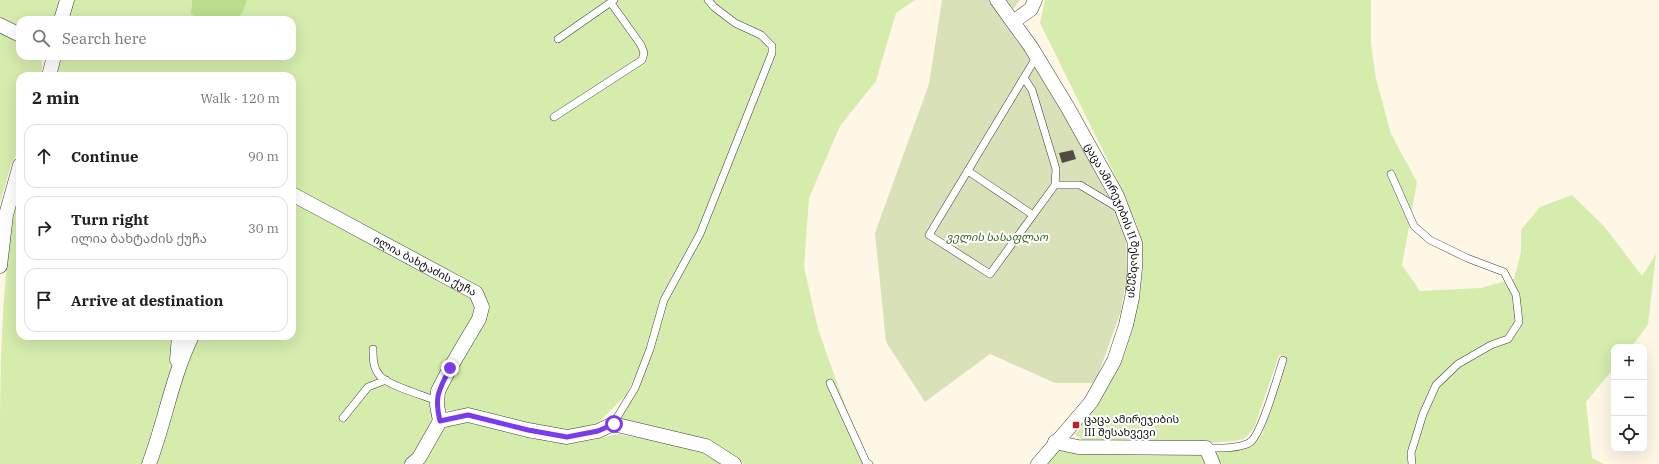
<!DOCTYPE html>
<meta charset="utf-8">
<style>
body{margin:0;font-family:"IBM Plex Serif","Noto Sans Georgian",serif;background:#f6f6f6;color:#222}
.controls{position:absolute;right:12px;bottom:12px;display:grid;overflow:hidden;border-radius:8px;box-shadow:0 4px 16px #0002}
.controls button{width:36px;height:36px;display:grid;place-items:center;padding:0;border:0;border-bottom:1px solid #e0e0e0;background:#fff;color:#222;font:20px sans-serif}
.stop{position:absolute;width:12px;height:12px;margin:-9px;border:3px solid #7c3aed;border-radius:50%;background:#fff}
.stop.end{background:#7c3aed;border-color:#fff;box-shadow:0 1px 4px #0008}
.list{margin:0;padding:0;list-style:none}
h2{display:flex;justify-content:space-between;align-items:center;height:52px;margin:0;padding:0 16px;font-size:17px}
h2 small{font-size:13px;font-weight:400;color:#767676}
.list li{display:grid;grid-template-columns:26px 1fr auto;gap:12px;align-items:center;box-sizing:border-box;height:64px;margin:0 8px 8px;padding:0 8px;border:1px solid #e0e0e0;border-radius:12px}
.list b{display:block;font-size:15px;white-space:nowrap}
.list p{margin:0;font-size:13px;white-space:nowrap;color:#767676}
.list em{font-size:13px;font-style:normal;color:#767676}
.icon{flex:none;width:22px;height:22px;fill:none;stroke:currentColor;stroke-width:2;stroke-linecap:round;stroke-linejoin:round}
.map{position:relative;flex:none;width:1659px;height:464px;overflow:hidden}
.search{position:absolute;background:#fff;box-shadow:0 4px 16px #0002;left:16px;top:16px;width:280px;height:44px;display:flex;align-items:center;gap:10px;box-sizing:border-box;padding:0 14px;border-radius:12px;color:#767676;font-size:15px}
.panel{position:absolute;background:#fff;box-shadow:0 4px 16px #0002;left:16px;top:72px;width:280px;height:268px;border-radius:12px}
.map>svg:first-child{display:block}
.green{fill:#d5ecad}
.forest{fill:#bade8b}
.cemetery{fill:#d8e1b7}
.building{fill:#534945}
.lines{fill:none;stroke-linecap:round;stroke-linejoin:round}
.lane-casing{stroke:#3d3d3d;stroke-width:8}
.street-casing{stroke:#3d3d3d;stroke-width:15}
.lane{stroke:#fff;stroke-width:7}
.street{stroke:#fff;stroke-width:14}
.route{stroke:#7c3aed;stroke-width:5}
.poi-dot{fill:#c41832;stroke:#fff;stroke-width:1.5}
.labels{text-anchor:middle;stroke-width:4;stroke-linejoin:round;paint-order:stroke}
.street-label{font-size:11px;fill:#0a0a0a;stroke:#fff}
.park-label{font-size:11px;font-style:italic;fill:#2f6516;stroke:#fff}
.poi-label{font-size:11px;fill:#0a0a0a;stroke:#fff;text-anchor:start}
</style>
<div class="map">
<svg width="1659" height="464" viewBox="0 0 1659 464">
<rect width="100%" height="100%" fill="#fff7e6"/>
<g class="green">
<path d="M0,0H60L54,20H20V30L0,19Z"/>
<path d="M73,0H192L191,13L196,20H67Z"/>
<path d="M247,0H915L896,13L876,81L840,126L809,198L804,267L818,329L866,464H745L716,446L620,420L634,396L652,354L667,299L661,296L644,357L626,395L599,422L576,431L562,430L483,414L446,410L442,405V398L485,305L292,190V76H54L59,56H292V20H233L242,14Z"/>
<path d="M1045,0H1371V44L1376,79L1391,134L1417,182L1402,265L1420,291L1480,288L1514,279L1521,252V230L1540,207L1572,195L1604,226L1642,276L1656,254L1648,325L1631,347H1614V368L1586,402L1592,458L1604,464H1217L1211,452C1233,451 1247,453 1262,435L1286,357L1279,355L1254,428L1244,439L1234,441L1199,444L1088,443L1075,435L1109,382L1121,355L1140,296L1141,244L1137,225L1113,171L1040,23Z"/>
<path d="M0,29L20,40V56H38L42,61V76H20V147L10,168L0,203Z"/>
<path d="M20,184V336H173L171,345L172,368L152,440L142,464H0C0,371 0,275 20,184Z"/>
<path d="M292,200L469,294L475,304V312L449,356L434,424L406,464H154L186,361L198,336H292Z"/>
<path d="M463,421L529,438L577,443L618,434L701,449L725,464H422L429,456L447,424Z"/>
<path d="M1057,450L1196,451L1205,456L1209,464H1045Z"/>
</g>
<path class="forest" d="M192,0H247L242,14L233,20H196L191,13Z"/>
<path class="cemetery" d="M942,0H1020L1004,22L1042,71L1126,231L1127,272L1121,311L1095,383H1055L990,354L925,402L886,342L875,233L929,84Z"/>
<path class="building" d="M1073,150L1076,159L1062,163L1059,153Z"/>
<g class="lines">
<defs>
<g id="lane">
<path d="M558,39L614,0"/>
<path d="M1037,56L929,235L990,274L1055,185H1080L1120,209"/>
<path d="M1024,78L1032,90L1056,169L1055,185"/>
<path d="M554,117L642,60L644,53L641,45L611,3"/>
<path d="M968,171L1033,215"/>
<path d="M1391,174L1414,226L1430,240L1467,258L1504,272L1516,295L1519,322L1508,339L1491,345L1458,364L1436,385L1423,414L1411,453L1412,464"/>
<path d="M373,349C373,359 373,368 380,376C387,385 425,396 437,401"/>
<path d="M830,383L866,462L869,464"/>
<path d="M343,418L368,387L386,380"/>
<path d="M613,424L635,388L650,349L664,300L700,234L772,53V46L761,35L735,23L714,7L708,0"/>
<path d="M1206,448C1220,448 1236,449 1249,443C1261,437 1278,375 1283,360"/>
</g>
<g id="street">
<path id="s1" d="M997,0L1031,47L1068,108L1117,196L1135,243V268L1132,298L1126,325L1114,361L1091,402L1038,464"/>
<path d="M61,20L67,0"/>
<path d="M1013,22L1031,9L1035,0"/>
<path d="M0,25L20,35"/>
<path d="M49,76L54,56"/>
<path id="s2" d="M292,194L476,293L482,307L479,319L450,368L438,391L437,405L440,421"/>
<path d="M0,266L6,215L20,165"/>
<path d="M177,360L179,336"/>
<path d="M1055,442L1078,447L1206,448L1213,464"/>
<path d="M149,464C165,422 172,377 192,336"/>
<path d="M412,464L419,458L440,421L468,415L528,430L567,437L598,431L613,424L706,446L734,464"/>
</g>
</defs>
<use href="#lane" class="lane-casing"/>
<use href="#street" class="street-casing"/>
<use href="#lane" class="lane"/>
<use href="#street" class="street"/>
</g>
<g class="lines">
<path class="route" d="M450,368C439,390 434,396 440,421L468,415L528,430L567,437L598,431L614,424"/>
</g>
<rect class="poi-dot" x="1072" y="421" width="8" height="8" rx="2"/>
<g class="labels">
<g class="street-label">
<text dy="4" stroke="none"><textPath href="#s1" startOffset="253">ცაცა ამირეჯიბის II შესახვევი</textPath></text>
<text dy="4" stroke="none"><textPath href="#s2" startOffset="151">ილია ბახტაძის ქუჩა</textPath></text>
</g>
<g class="park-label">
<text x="997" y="241">ველის სასაფლაო</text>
</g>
<g class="poi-label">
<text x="1084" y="423">ცაცა ამირეჯიბის<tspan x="1084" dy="13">III შესახვევი</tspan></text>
</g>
</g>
</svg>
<div class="controls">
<button>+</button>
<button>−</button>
<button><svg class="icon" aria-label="locate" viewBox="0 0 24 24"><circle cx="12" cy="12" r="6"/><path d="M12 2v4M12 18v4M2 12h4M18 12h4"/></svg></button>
</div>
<div class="stop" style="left:614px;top:424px"></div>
<div class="stop end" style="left:450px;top:368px"></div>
<div class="search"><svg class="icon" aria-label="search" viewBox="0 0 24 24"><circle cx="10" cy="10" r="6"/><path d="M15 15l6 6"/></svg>Search here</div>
<section class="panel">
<h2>2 min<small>Walk · 120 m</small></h2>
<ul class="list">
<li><svg class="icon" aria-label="ahead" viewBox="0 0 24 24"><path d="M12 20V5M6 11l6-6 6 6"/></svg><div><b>Continue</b></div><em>90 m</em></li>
<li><svg class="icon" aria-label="right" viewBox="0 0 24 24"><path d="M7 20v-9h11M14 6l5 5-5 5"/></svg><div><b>Turn right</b><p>ილია ბახტაძის ქუჩა</p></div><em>30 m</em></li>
<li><svg class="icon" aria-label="arrive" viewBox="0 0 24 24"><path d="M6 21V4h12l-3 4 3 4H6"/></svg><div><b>Arrive at destination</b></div></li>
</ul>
</section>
</div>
